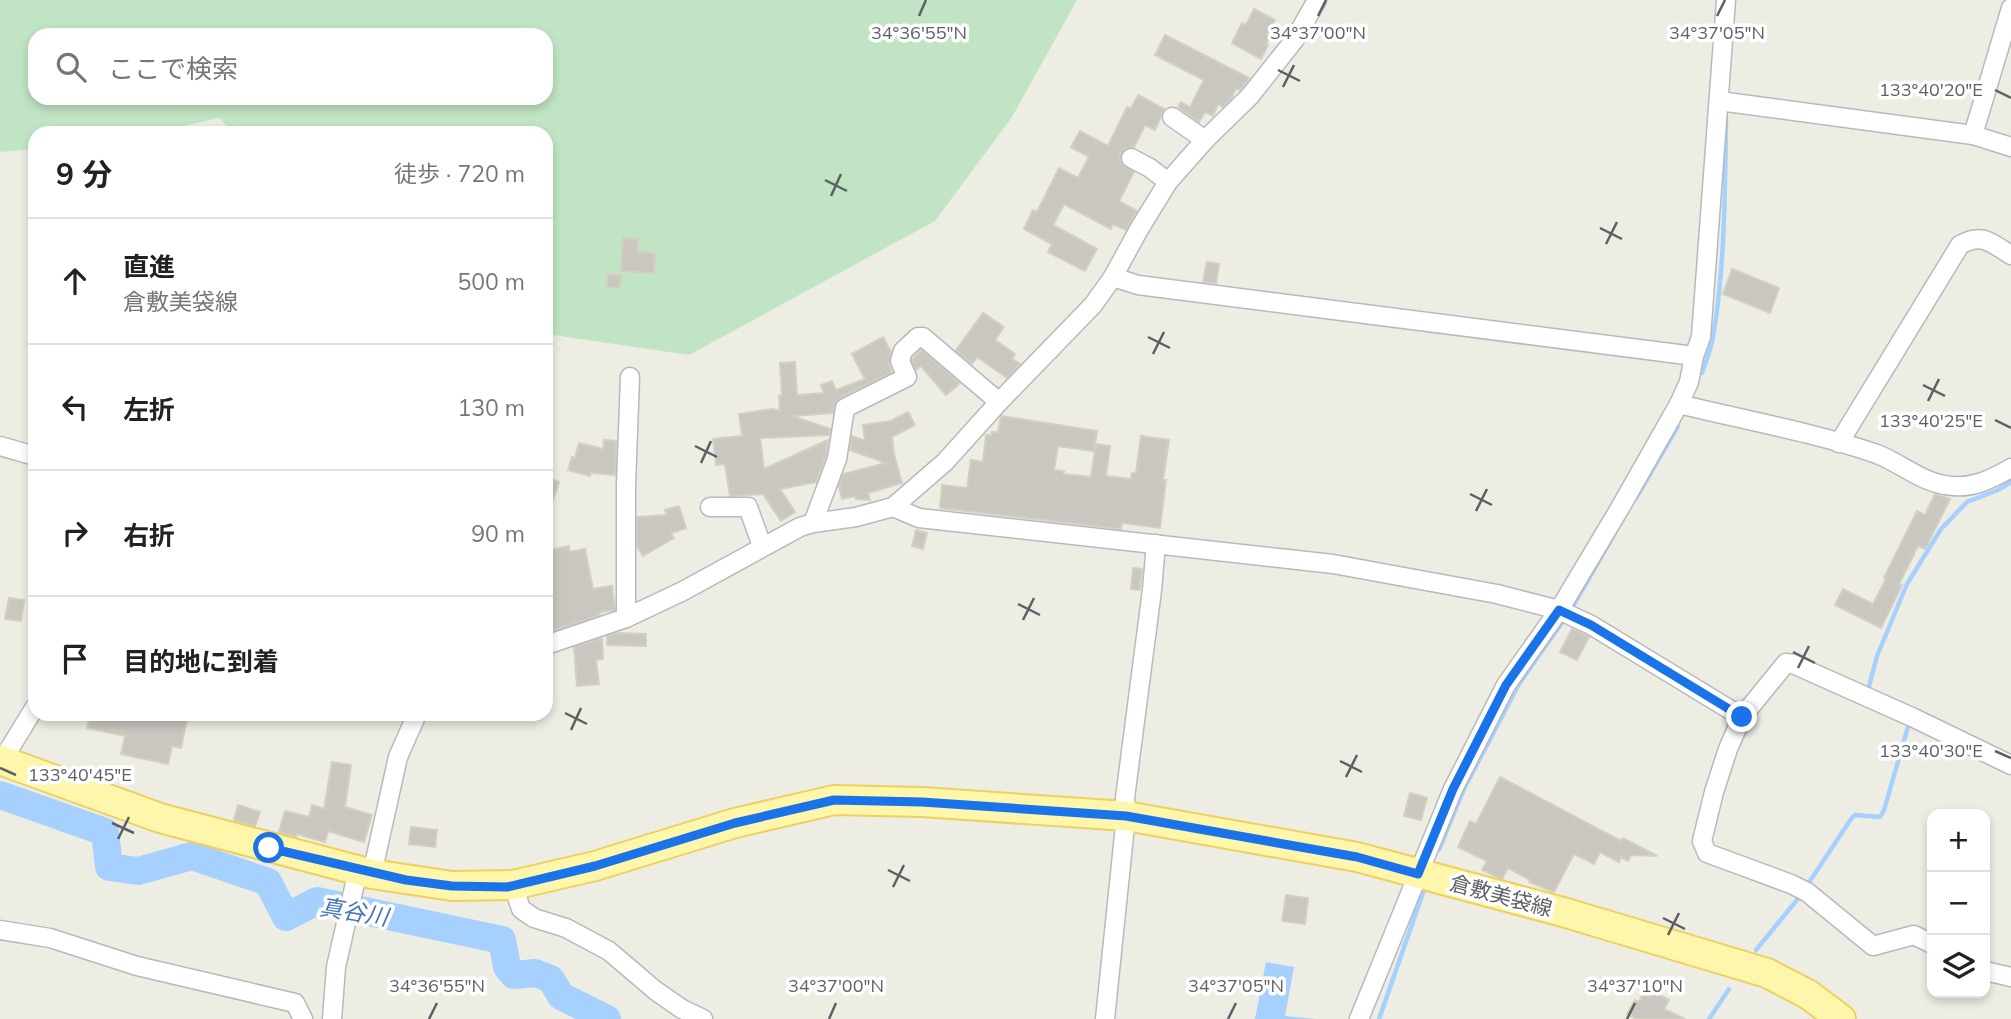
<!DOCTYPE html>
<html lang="ja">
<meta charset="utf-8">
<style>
body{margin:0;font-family:Mulish,"Noto Sans JP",sans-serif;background:#f6f6f6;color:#222}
.controls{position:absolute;right:21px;bottom:21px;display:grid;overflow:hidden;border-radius:14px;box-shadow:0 4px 10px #0003}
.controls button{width:63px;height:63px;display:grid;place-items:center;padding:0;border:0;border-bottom:2px solid #e0e0e0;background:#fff;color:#222;font:35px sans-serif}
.stop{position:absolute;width:21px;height:21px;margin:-16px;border:5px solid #1a73e8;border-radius:50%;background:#fff}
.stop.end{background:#1a73e8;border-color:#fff;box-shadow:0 2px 7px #0008}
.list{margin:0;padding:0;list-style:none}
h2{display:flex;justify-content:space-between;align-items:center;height:91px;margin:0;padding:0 28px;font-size:30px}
h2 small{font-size:23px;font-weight:400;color:#767676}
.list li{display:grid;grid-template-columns:46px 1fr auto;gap:21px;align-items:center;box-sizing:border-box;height:126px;padding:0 28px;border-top:2px solid #e0e0e0}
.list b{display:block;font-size:26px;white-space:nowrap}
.list p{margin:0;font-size:23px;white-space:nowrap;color:#767676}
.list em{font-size:23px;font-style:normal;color:#767676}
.icon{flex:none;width:38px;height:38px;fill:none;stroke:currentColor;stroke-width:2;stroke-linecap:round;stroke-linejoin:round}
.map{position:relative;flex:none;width:2011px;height:1019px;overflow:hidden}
.search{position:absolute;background:#fff;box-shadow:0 4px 10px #0003;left:28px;top:28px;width:525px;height:77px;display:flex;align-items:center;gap:18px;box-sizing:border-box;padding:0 24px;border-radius:21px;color:#767676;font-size:26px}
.panel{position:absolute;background:#fff;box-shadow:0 4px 10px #0003;left:28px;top:126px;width:525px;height:595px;border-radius:21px}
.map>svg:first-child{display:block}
.green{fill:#c1e5c4;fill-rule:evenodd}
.water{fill:#a6d0fd}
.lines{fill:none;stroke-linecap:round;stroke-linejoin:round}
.stream{stroke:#a6d0fd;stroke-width:4.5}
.river{stroke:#a6d0fd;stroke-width:28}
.building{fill:#cac7c1;stroke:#d3cfc3;stroke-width:2}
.street-casing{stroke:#b7b9be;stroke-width:21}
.primary-casing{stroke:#edd05e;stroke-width:32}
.street{stroke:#fff;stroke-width:18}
.primary{stroke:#fdf6ab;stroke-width:28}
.route{stroke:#1a73e8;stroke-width:9}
.ticks{fill:none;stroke:#5c5f64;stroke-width:2.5}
.labels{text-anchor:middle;stroke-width:7;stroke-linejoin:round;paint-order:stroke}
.street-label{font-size:21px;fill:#5c5f64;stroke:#fff}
.water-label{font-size:23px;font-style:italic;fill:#4574b7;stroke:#fff}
.ticks-label{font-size:18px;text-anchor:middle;fill:#5c5f64;stroke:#fff;stroke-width:7;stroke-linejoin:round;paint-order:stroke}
</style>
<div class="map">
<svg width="2011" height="1019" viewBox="0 0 2011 1019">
<rect width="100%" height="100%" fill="#eeede4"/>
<path class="green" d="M0,0H1077L1012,117L935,221L689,355L546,334V133H234L219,118L152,133H35V149L0,152ZM35,35H546V98H35Z"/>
<path class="water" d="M1266,962L1294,967L1285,1016L1317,1019H1255Z"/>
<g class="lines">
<g class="stream">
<path d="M1702,373C1706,361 1711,349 1713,337C1725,268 1725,189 1726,120"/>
<path d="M1636,498L1678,426"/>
<path d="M1571,610L1615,533"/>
<path d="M1868,690L1877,656L1907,584L1941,529L1967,502L1998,490L2011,482"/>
<path d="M1439,850L1464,789L1519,684L1566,617"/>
<path d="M1806,887L1851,819L1855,815L1880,817L1884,810L1910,720"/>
<path d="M1756,950L1801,895"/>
<path d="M1379,1019L1425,887"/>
<path d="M1709,1019L1729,989"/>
</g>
<path class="river" d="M0,795L105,832L109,867L138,871L192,856L268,882L286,917L317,901L502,940L507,967L514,975L535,973L551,979L561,996L607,1019"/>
</g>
<g class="building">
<path d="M1254,9L1275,20L1267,35L1270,37L1266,44L1268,45L1261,59L1232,43L1242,23L1246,25Z"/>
<path d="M1165,35L1249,78L1247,81L1240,90L1236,88L1231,99L1223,107L1218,104L1213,116L1205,112L1199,122L1178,107L1181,102L1190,107L1204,80L1155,55Z"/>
<path d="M1138,95L1164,109L1155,130L1145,125L1134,147L1126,148L1121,153L1120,159L1122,165L1134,172L1119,201L1137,211L1126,230L1113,224L1111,229L1064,204L1053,225L1097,249L1085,271L1048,252L1052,244L1024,229L1033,210L1037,212L1059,168L1078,178L1089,157L1071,147L1080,131L1108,146L1127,107L1131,109Z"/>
<path d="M623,238L638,239L637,252L655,253L654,273L621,271Z"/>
<path d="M1207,262L1219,264L1216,283L1203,282Z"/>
<path d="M1732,269L1779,288L1770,313L1723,294Z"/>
<path d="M607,274L621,275L620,288L607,287Z"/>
<path d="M983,313L1004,327L995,340L1015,354L1012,359L1020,364L1007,378L977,357L972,364L956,350Z"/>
<path d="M883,337L891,352L889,365L892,372L839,398L836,402L833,413L792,416L830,429L829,435L760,438L764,469L828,440L826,456L816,482L780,489L795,512L781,521L763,494L730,496L725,464L716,465L713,439L742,436L739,414L773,409L780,411L779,396H782L780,363L795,362L797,395L824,393L821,385L832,381L836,390L865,379L852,354Z"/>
<path d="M921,350L960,383L946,395L921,366L916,370L912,360Z"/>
<path d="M908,412L915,425L892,437L894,454L902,483L868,493L870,500L856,499L855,496L842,499L839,487L843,474L886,463L850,450L852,436L865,441L863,425L891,421Z"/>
<path d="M1001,416L1097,431L1094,451L1058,446L1054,470L1064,471L1063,474L1091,477L1096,444L1110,446L1106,476L1131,479L1132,473H1136L1141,436L1169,440L1163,480H1166L1160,528L1122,523L1121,529L940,508L942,485L967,488L971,460L983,462L986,435H991L992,432H998Z"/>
<path d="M604,440L616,441L615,475L591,473L590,476L568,470L572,457L575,458L579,443L603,449Z"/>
<path d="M546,477L559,482L548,515L546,514Z"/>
<path d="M1935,494L1950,499L1925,549L1918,546L1899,584L1902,585L1881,628L1835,605L1843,589L1873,604L1886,579L1884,578L1917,511L1925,515Z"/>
<path d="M679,506L686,528L671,533L674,538L643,556L637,546V517L667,515L665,510Z"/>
<path d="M916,530L927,533L923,549L912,546Z"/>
<path d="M569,546L570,552L585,549L593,589L612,586L615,610L600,612V615L546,633V551Z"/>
<path d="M1133,568L1142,569L1140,590L1131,589Z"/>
<path d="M9,598L24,600L21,621L5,619Z"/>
<path d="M1572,629L1589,637L1577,660L1560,652Z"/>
<path d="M616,633L646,634V646L607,645V636Z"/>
<path d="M602,638L603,659L596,660L599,684L577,686L574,647Z"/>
<path d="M90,714H188L181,748L172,746L168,764L121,754L125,736L87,728Z"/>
<path d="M332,762L351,765L345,807L372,815L364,842L328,831L325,842L297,834L296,837L279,832L285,811L309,817L312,805L324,809Z"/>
<path d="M1500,777L1621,841L1623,838L1657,856L1631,855L1628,861L1621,857L1619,862L1600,852L1594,864L1574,854L1554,892L1529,882L1530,880L1508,868L1502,879L1482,870L1487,861L1458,847L1470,821L1476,824Z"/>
<path d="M1410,793L1427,798L1421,820L1404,816Z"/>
<path d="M238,805L260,812L255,826L234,820Z"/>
<path d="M411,827L437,830L435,847L409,844Z"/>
<path d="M1286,895L1308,898L1305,924L1282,921Z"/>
<path d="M1646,988L1669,1000L1664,1009L1685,1019H1636L1627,1014L1635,1000L1639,1002Z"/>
</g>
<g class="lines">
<defs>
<g id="street">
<path d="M1719,101L1973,135L2011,147"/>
<path d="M1172,117L1205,140"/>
<path d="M1973,135L2011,8"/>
<path d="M1131,158L1150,168L1168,182"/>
<path d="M1113,277L1138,285L1694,356"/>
<path d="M1679,404C1744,420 1813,432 1877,454C1900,463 1920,481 1945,485C1970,490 1990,480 2011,468"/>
<path d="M1839,443L1960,245C1982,232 1991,243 2011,255"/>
<path d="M0,446L35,456"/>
<path d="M710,507H748L762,546"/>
<path d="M893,507L919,518L1333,564L1497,594L1559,610L1591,625L1742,717"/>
<path d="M813,523L837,459L845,408L907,377L900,361L903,351L918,337H923L999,402"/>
<path d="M626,618V485L630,377"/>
<path d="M546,645L626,618L683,591L800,527L813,523L856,517L893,507L945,462L999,402L1093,305L1113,277L1138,231L1168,182L1205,140L1250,96L1295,39L1317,0"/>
<path d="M2,761L35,707"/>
<path d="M372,874L398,757L417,714"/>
<path d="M513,885L521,909L534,918L566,928L609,951L656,991L682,1009L703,1019"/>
<path d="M0,930L50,938L137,966L295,1003L303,1019"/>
<path d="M1932,944L1914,935L1873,946L1807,892L1791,884L1707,853L1702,841L1714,792L1728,749L1742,717L1786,663L1793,664L1914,718L2011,765"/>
<path d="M1985,971L2011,977"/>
<path d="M332,1019L336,967L358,870"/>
<path d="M1105,1019L1126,816L1125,798L1152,590L1156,544"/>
<path d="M1359,1019L1453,789L1506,685L1559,610L1620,508L1679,404L1689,382L1694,356L1701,337L1726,0"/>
</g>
<path id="primary" d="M0,760L160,818L372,874L452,886L513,885L595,866L735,823L834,800L922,802L1126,816L1357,857L1563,912L1767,973L1809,995L1841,1019"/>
</defs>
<use href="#street" class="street-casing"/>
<use href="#primary" class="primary-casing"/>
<use href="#street" class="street"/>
<use href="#primary" class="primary"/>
</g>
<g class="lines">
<path class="route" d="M269,848L406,880L452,886L507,887L595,866L735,823L834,800L922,802L1126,816L1357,857L1418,874L1453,789L1506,685L1559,610L1591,625L1742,717"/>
</g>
<path class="ticks" d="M919,16L926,0M1318,16L1326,0M1717,16L1725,0M1278,70L1300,81M1283,87L1294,65M1995,90L2011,98M825,180L847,191M831,196L841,174M1600,228L1622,239M1606,244L1617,222M1148,337L1170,348M1153,354L1164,332M1923,385L1945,396M1928,401L1939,379M1995,420L2011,428M695,446L717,457M701,463L711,441M1470,494L1492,505M1476,511L1487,489M1018,604L1040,615M1023,620L1034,598M1793,652L1815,663M1798,668L1809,646M565,713L587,724M571,730L581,708M1995,751L2011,758M1340,761L1362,772M0,768L16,775M1346,777L1357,755M112,823L134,833M118,839L129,817M888,870L910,881M893,887L904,865M1663,918L1685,929M1668,935L1679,913M429,1019L437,1003M829,1019L836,1003M1228,1019L1236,1003M1627,1019L1635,1003"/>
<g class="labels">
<g class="street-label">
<text transform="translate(1501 896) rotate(15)" y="7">倉敷美袋線</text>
</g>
<g class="water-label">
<text transform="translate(354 912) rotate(9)" y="8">真谷川</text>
</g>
</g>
<g class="ticks-label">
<text x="919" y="39">34°36'55"N</text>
<text x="1318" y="39">34°37'00"N</text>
<text x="1717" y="39">34°37'05"N</text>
<text x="1931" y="96">133°40'20"E</text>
<text x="1931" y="427">133°40'25"E</text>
<text x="1931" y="757">133°40'30"E</text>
<text x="80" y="781">133°40'45"E</text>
<text x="437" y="992">34°36'55"N</text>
<text x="836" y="992">34°37'00"N</text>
<text x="1236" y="992">34°37'05"N</text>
<text x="1635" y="992">34°37'10"N</text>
</g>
</svg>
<div class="controls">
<button>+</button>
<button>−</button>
<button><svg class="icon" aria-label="layers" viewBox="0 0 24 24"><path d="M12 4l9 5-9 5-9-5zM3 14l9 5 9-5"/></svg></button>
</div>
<div class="stop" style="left:269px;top:848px"></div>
<div class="stop end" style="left:1742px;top:717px"></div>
<div class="search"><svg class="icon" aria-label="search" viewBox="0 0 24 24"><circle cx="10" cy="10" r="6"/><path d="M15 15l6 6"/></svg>ここで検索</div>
<section class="panel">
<h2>9 分<small>徒歩 · 720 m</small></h2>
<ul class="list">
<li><svg class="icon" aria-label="ahead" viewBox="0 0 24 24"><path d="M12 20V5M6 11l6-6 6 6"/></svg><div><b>直進</b><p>倉敷美袋線</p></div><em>500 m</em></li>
<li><svg class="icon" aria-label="left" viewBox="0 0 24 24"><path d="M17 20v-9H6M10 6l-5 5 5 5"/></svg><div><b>左折</b></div><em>130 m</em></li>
<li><svg class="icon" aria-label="right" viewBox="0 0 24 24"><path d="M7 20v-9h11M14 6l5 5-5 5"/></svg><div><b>右折</b></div><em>90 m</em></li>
<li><svg class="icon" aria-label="arrive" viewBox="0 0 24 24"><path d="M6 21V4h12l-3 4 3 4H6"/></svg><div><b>目的地に到着</b></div></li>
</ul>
</section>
</div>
